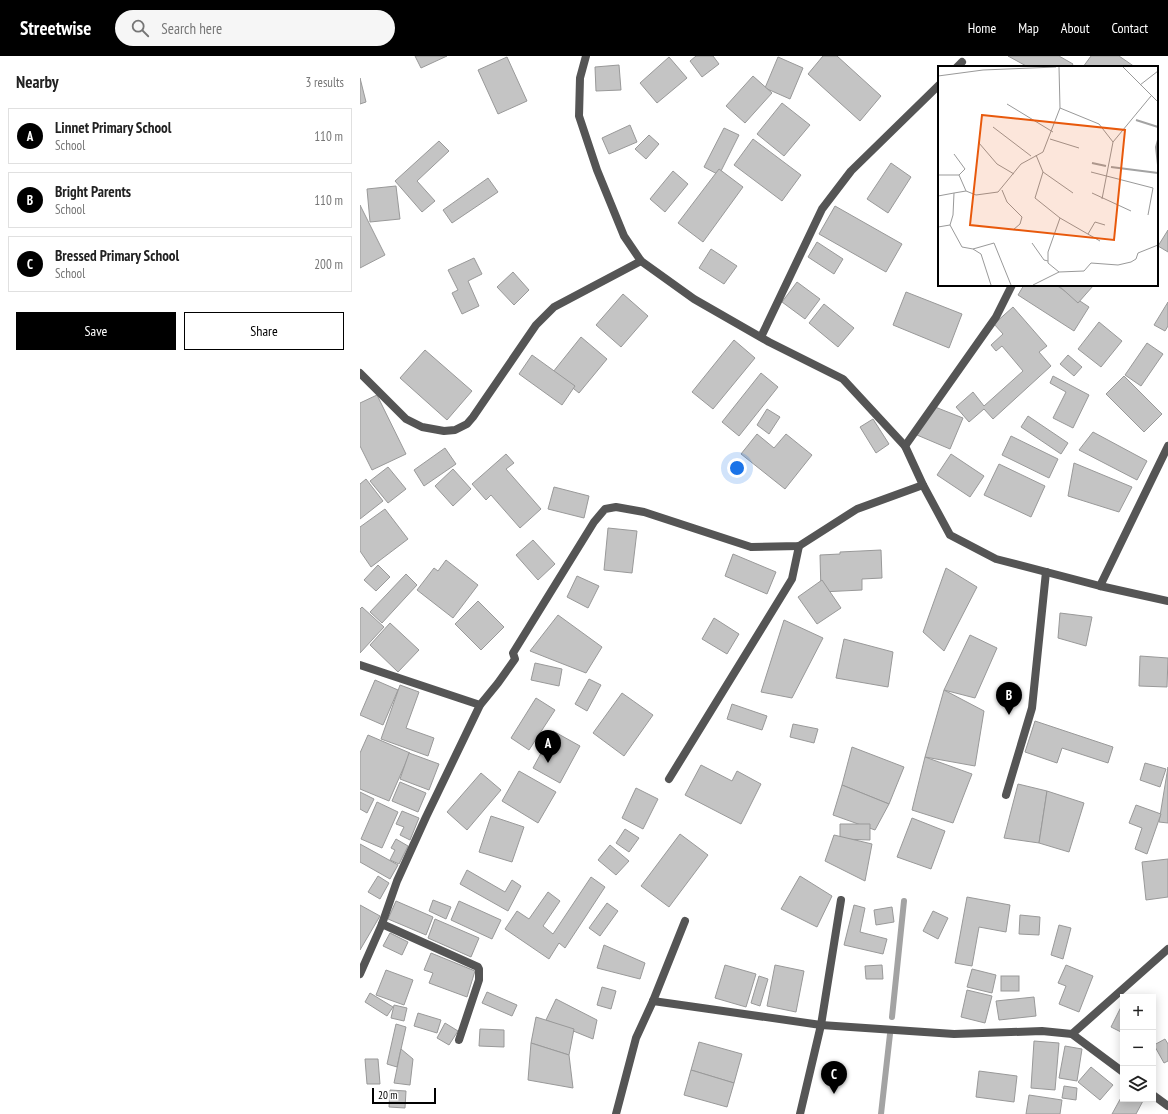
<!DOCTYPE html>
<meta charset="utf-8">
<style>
body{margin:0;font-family:"PT Sans Narrow",sans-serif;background:#f6f6f6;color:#222}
.controls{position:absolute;right:12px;bottom:12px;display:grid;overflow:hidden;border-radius:0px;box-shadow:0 2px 10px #0003}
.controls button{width:36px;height:36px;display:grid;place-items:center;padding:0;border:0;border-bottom:1px solid #e0e0e0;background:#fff;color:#222;font:20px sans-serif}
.scale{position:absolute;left:12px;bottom:10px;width:64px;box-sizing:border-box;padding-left:4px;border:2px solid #000;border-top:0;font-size:11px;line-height:14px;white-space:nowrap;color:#000;-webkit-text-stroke:3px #fff;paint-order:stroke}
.you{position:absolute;left:377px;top:412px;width:14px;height:14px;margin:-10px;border:3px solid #fff;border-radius:50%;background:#1a73e8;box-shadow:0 0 0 6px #1a73e833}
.badge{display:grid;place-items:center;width:26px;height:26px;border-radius:50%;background:#000;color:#fff;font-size:13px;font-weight:700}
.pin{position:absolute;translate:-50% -33px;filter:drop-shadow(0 1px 2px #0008)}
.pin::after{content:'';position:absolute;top:21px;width:14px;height:12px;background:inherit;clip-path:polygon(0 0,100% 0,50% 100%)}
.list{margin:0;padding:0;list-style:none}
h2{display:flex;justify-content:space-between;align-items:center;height:52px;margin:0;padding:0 16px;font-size:17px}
h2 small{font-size:13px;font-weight:400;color:#767676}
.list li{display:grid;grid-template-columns:26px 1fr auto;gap:12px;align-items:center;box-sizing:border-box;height:56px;margin:0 8px 8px;padding:0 8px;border:1px solid #e0e0e0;border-radius:0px}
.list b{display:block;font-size:15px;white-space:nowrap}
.list p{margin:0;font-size:13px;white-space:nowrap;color:#767676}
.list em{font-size:13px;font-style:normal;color:#767676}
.actions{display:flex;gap:8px;padding:12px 16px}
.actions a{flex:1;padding:9px 0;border:1px solid #000;border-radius:0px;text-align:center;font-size:14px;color:#000}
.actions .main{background:#000;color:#fff}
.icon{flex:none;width:22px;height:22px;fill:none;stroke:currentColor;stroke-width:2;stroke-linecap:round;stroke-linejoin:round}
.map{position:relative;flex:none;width:808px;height:1058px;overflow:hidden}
header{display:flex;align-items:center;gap:24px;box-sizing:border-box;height:56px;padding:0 20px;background:#000;color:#fff}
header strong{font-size:19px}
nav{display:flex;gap:22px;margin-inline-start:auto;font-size:14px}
.search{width:280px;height:36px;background:#f6f6f6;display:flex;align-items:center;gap:10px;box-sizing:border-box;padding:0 14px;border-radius:22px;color:#767676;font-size:15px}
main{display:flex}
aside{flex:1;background:#fff}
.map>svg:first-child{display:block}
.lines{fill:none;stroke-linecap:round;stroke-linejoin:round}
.stream{stroke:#a3a3a3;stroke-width:6}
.building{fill:#c4c4c4;stroke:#999}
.minor{stroke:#555;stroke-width:8}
.inset-river{fill:none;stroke:#a3a3a3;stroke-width:2}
.inset-road{fill:none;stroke:#999;stroke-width:1}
.view{fill:#e8590c;fill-opacity:0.15;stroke:#e8590c;stroke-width:2}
.inset-edge{fill:none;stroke:#000;stroke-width:2}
</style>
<header>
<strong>Streetwise</strong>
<div class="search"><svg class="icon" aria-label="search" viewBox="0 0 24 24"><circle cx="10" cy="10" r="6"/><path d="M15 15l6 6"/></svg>Search here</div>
<nav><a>Home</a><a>Map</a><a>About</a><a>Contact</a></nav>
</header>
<main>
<aside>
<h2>Nearby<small>3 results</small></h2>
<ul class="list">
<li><span class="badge">A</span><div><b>Linnet Primary School</b><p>School</p></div><em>110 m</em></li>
<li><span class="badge">B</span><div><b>Bright Parents</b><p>School</p></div><em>110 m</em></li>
<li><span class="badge">C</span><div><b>Bressed Primary School</b><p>School</p></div><em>200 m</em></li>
</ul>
<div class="actions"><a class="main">Save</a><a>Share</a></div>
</aside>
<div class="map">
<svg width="808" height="1058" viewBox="0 0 808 1058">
<rect width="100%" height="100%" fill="#fff"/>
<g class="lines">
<g class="stream">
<path d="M532,961L544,845"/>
<path d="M521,1058L530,978"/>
</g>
</g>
<g class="building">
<path d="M55,0H87L61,12Z"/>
<path d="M336,0H353L359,8L342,21L330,5Z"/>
<path d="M463,0H477L521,40L500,65L448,18Z"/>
<path d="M648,0H699L713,8L711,11H668Z"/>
<path d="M731,0H759L775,11H723Z"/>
<path d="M147,1L167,45L138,58L118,14Z"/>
<path d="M309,1L327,22L297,47L280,27Z"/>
<path d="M418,1L443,12L430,43L405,32Z"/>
<path d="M259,9L261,34L236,35L235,11Z"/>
<path d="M393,20L412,37L385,67L366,50Z"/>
<path d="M0,22L6,46L0,48Z"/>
<path d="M422,47L450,69L424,100L397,78Z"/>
<path d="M270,69L277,86L249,98L242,82Z"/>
<path d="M364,72L379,79L359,119L344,111Z"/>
<path d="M289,79L299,88L286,103L275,93Z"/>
<path d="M393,83L441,119L422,145L374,109Z"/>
<path d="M79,85L89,95L57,125L75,145L62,156L35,125Z"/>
<path d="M531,107L551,121L528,157L507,143Z"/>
<path d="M359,113L383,131L343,186L318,167Z"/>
<path d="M313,115L328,128L305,156L290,143Z"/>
<path d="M128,122L138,136L92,167L83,154Z"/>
<path d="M36,130L40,163L10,166L7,133Z"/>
<path d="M0,149L25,199L0,212Z"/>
<path d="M475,150L542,188L526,216L459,178Z"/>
<path d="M808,174V196L798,190Z"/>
<path d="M457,186L483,203L474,218L448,201Z"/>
<path d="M351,193L377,210L364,228L339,212Z"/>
<path d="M114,202L122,218L108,225L119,250L102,258L92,237L98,234L88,214Z"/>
<path d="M153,216L169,234L154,249L137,231Z"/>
<path d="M437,226L460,243L445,263L422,246Z"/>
<path d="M664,229H696L729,251L714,275L658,239Z"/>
<path d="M698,229H732L733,230L718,247Z"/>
<path d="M546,236L602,258L589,292L533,269Z"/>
<path d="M263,238L288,260L261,291L236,269Z"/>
<path d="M808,246V270L805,275L794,269Z"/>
<path d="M464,248L494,272L478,291L449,267Z"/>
<path d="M653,251L687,290L679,296L691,310L633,363L624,353L609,366L596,351L613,336L624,350L663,315L642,290L636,295L631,289L643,278L634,268Z"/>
<path d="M739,266L762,285L741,311L718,293Z"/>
<path d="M221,281L247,303L219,337L193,316Z"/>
<path d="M374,284L395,302L353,353L332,336Z"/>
<path d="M787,287L803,298L781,330L765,319Z"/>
<path d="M65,294L112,335L87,364L40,322Z"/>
<path d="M172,299L215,330L202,349L159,318Z"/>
<path d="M708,299L722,311L714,320L700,308Z"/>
<path d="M401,317L418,331L379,380L362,366Z"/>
<path d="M693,320L729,339L713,372L693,362L706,336L690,327Z"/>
<path d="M764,320L802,358L784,376L746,338Z"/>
<path d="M17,339L46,398L12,414L0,390V347Z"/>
<path d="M570,349L603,362L590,393L557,379Z"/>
<path d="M407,353L420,361L409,378L397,369Z"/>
<path d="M668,360L708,387L701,398L661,371Z"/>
<path d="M513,363L529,388L516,397L500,371Z"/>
<path d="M733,376L787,405L777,424L719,394Z"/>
<path d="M397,378L414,392L426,378L452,399L425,433L381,398Z"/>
<path d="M651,380L698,403L689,422L642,399Z"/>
<path d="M85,392L96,408L64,430L54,414Z"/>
<path d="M146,398L154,407L146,413L181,453L160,472L131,439L126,444L112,428Z"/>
<path d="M591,398L624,420L610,441L577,419Z"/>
<path d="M714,407L772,431L759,456L708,440Z"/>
<path d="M639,408L685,430L671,461L624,439Z"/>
<path d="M28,411L46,433L28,447L10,425Z"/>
<path d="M93,413L111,433L93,450L75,430Z"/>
<path d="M6,423L23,445L0,463V428Z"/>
<path d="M194,431L229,440L224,462L188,453Z"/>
<path d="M25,453L48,483L11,511L0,495V471Z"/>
<path d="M248,472L277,475L272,517L244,514Z"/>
<path d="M173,484L195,508L178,524L156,499Z"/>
<path d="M521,494L522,522L502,523V534L461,536L460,499L480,498V496Z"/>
<path d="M373,498L416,516L407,538L365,520Z"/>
<path d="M86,504L118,529L93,562L57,534L74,512L78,515Z"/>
<path d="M18,509L30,521L16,535L4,524Z"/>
<path d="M586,512L617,531L584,595L563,576Z"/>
<path d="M46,518L57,529L22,567L10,556Z"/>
<path d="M217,520L239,530L228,552L207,541Z"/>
<path d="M462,524L481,552L457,568L438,541Z"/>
<path d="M118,545L144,571L121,594L95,568Z"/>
<path d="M2,551L24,571L0,597V553Z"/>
<path d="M700,557L732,561L726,590L698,582Z"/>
<path d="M198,559L242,591L226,617L170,595Z"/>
<path d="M354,562L379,578L367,598L342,583Z"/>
<path d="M424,564L463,582L432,642L401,636Z"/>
<path d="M30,567L59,594L38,616L10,589Z"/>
<path d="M610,579L637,592L615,642L584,634Z"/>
<path d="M484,583L533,596L528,631L476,622Z"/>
<path d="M780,600L808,602L807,631L779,630Z"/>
<path d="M175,607L202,613L199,630L171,624Z"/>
<path d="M229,623L241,629L227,655L215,648Z"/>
<path d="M15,624L38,634L23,669L0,659Z"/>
<path d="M40,629L59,636L46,672L74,682L68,700L21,683Z"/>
<path d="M584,634L624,655L615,710L565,701Z"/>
<path d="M262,637L293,659L264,700L233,677Z"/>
<path d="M176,642L195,654L169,694L151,682Z"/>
<path d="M372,648L407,660L402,674L367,663Z"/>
<path d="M675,665L753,691L748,707L702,692L697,707L665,696Z"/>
<path d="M433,668L458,673L454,687L430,681Z"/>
<path d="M193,675L220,690L200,727L173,712Z"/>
<path d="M8,679L50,697L29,745L0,733V697Z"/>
<path d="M492,691L544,711L529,748L482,729Z"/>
<path d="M49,697L79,708L69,734L40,723Z"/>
<path d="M565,701L612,718L593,767L552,754Z"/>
<path d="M785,707L806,713L800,731L780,724Z"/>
<path d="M341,709L372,725L377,715L401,728L381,768L325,739Z"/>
<path d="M808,711V767L799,766Z"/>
<path d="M159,715L196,736L178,767L142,745Z"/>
<path d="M121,717L141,734L107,774L87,756Z"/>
<path d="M40,726L66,737L58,756L32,745Z"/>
<path d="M658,728L687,735L679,787L644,782Z"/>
<path d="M482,729L529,748L515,774L473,759Z"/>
<path d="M276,732L298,743L283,773L262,762Z"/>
<path d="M687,735L724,747L709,796L679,787Z"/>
<path d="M0,736L14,743L7,757L0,753Z"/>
<path d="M17,746L38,756L22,792L1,783Z"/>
<path d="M776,749L801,758L787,798L775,793L782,772L769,767Z"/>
<path d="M42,755L59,762L50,784L40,779L44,771L36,768Z"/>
<path d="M131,760L164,771L152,806L119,796Z"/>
<path d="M552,762L585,775L571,813L537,801Z"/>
<path d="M480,768H510V784L480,783Z"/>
<path d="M265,773L279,782L269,796L256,787Z"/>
<path d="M320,778L348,799L309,851L281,830Z"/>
<path d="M474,779L512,788L505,825L465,805Z"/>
<path d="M36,783L48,790L39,808L30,804L35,794L31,792Z"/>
<path d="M0,788L38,809L30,823L0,806Z"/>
<path d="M250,789L269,805L256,819L238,804Z"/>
<path d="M808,803V841L786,844L782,806Z"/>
<path d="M107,814L145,836L152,824L161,830L148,855L100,828Z"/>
<path d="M18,820L29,827L20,843L8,836Z"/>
<path d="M440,820L472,840L457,871L421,853Z"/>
<path d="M231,821L245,831L205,892L199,887L189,903L145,873L157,855L169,863L188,836L200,845L183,870L193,878Z"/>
<path d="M607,841L650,849L646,876L619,871L612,910L595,907Z"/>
<path d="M73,844L91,851L86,863L69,855Z"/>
<path d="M36,845L73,861L66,879L28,863Z"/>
<path d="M99,845L141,864L132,883L91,864Z"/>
<path d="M247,847L258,855L240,880L229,872Z"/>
<path d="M0,849L20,860L0,894Z"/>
<path d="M494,849L505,852L500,876L527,883L523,898L484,889Z"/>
<path d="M532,851L534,866L516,869L514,854Z"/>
<path d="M573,855L588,862L578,883L563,875Z"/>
<path d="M660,859L680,861L679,879L659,878Z"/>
<path d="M75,863L119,882L111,901L68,882Z"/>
<path d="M699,869L711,872L703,903L691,899Z"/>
<path d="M30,877L48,886L42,899L23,890Z"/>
<path d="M244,889L285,907L280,923L237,912Z"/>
<path d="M71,897L115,915L107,941L69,927L73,917L64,914Z"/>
<path d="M365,909L396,918L386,951L355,942Z"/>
<path d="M415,909L444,915L436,956L407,950Z"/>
<path d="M522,909L523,923H506L505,910Z"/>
<path d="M706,909L733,920L719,956L699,948L706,930L698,927Z"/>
<path d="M612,913L636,919L632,937L607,931Z"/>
<path d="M26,914L53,924L44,949L16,939Z"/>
<path d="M399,920L408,923L400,950L391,947Z"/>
<rect x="641" y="920" width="18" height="15"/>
<path d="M242,931L256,935L251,953L237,949Z"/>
<path d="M607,934L632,940L625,967L601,961Z"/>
<path d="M127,936L157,949L152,960L122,947Z"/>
<path d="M10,937L33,951L27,960L5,946Z"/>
<path d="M674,941L676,960L639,964L636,945Z"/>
<path d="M196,943L237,964L233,983L186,964Z"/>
<path d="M763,947V977L751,971Z"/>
<path d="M34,949L47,952L44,965L31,962Z"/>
<path d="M58,957L81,964L77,977L54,970Z"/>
<path d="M176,961L214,973L209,999L171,987Z"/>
<path d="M85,967L98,975L89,989L77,982Z"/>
<path d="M36,968L46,971L37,1011L27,1008Z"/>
<path d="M120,973L144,974V991L119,990Z"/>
<path d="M805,983L808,988V1005L804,1007L794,989Z"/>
<path d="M674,985L699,987L695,1034L671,1032Z"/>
<path d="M339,986L382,998L374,1027L331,1014Z"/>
<path d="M171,987L209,999L213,1032L168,1024Z"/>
<path d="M705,990L722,993L717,1025L699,1022Z"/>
<path d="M41,993L53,1003L50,1029L34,1027Z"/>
<path d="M5,1003H18L20,1028H7Z"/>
<path d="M731,1011L753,1029L740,1044L718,1026Z"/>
<path d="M331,1014L374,1027L367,1051L324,1039Z"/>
<path d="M619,1015L657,1020L654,1046L616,1041Z"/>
<path d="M704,1030L717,1032L716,1044L702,1042Z"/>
<path d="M30,1034L46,1035L45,1052L29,1051Z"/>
<path d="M763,1038V1043H784L776,1058H752Z"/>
<path d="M669,1039L702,1044L700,1058H666Z"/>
</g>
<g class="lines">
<g class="minor">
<path d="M226,0L220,22L219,60L237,114L264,180L281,205L334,243L409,286L483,323L545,390L563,429L590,479L636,503L740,530L808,545"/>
<path d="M597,11L602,6"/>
<path d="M401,281L462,153L491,115L579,29"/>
<path d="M0,317L46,363L62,371L84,375L95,374L107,368L113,361L176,269L194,251L281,205"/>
<path d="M545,390L636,261L652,229"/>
<path d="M740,530L808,390"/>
<path d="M0,609L120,649"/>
<path d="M309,723L432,523L439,490"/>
<path d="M646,739L672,652L686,516"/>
<path d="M22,868L118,911L119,913V924L99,984"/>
<path d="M0,918L22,868L37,825L66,761L120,649L138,627L155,603L153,597L234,466L245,453L256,451L284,456L391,491L439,490L497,453L563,429"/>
<path d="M293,945L461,969L594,978L682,975L712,978"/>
<path d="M763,1016L712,978L808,893"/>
<path d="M793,1039L808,1050"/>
<path d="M256,1058L276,982L293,945L325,865"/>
<path d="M440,1058L461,969L481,844"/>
</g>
</g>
<g transform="translate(578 10)">
<rect width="220" height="220" fill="#fff"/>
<path class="inset-river" d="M198,54L220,61M220,74L218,81L220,99M154,97L168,100M173,101L220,107"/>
<path class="inset-road" d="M121,1L122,42M185,1L220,36M0,10L45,4L118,1M202,19L220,5M69,38L115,66M55,61L93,90M112,73L141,82M41,77L59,98L76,108M16,88L27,103L21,109M98,89L105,106L97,132L122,152L162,175M105,106L135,127M153,106L215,122L210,149M0,109H21L28,125L38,129L60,126L83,98L105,86L122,42L161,58L175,76L213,30M64,124L69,136L84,151L82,158L75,164M154,127L193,145M0,130L16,127M164,133L175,76M12,159L24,181L35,183L56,177L73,219M12,159L15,149L16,127L28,125M0,161L12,159M150,168L157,156L167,159M94,177L106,194L110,195M35,183L43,188L53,219M121,206L110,197V186L122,152M95,219L121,206L146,205L153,197L180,199L193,196L198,193L200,187L220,179"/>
<path class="view" d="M44,49L187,64L176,174L32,159Z"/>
<rect width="220" height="220" class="inset-edge"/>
</g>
</svg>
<div class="controls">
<button>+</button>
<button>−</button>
<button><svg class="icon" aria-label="layers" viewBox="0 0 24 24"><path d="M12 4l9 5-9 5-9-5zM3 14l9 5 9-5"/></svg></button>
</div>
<div class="scale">20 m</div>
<div class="you"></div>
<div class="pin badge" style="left:188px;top:707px">A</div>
<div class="pin badge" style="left:649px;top:659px">B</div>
<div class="pin badge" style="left:474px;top:1038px">C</div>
</div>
</main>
